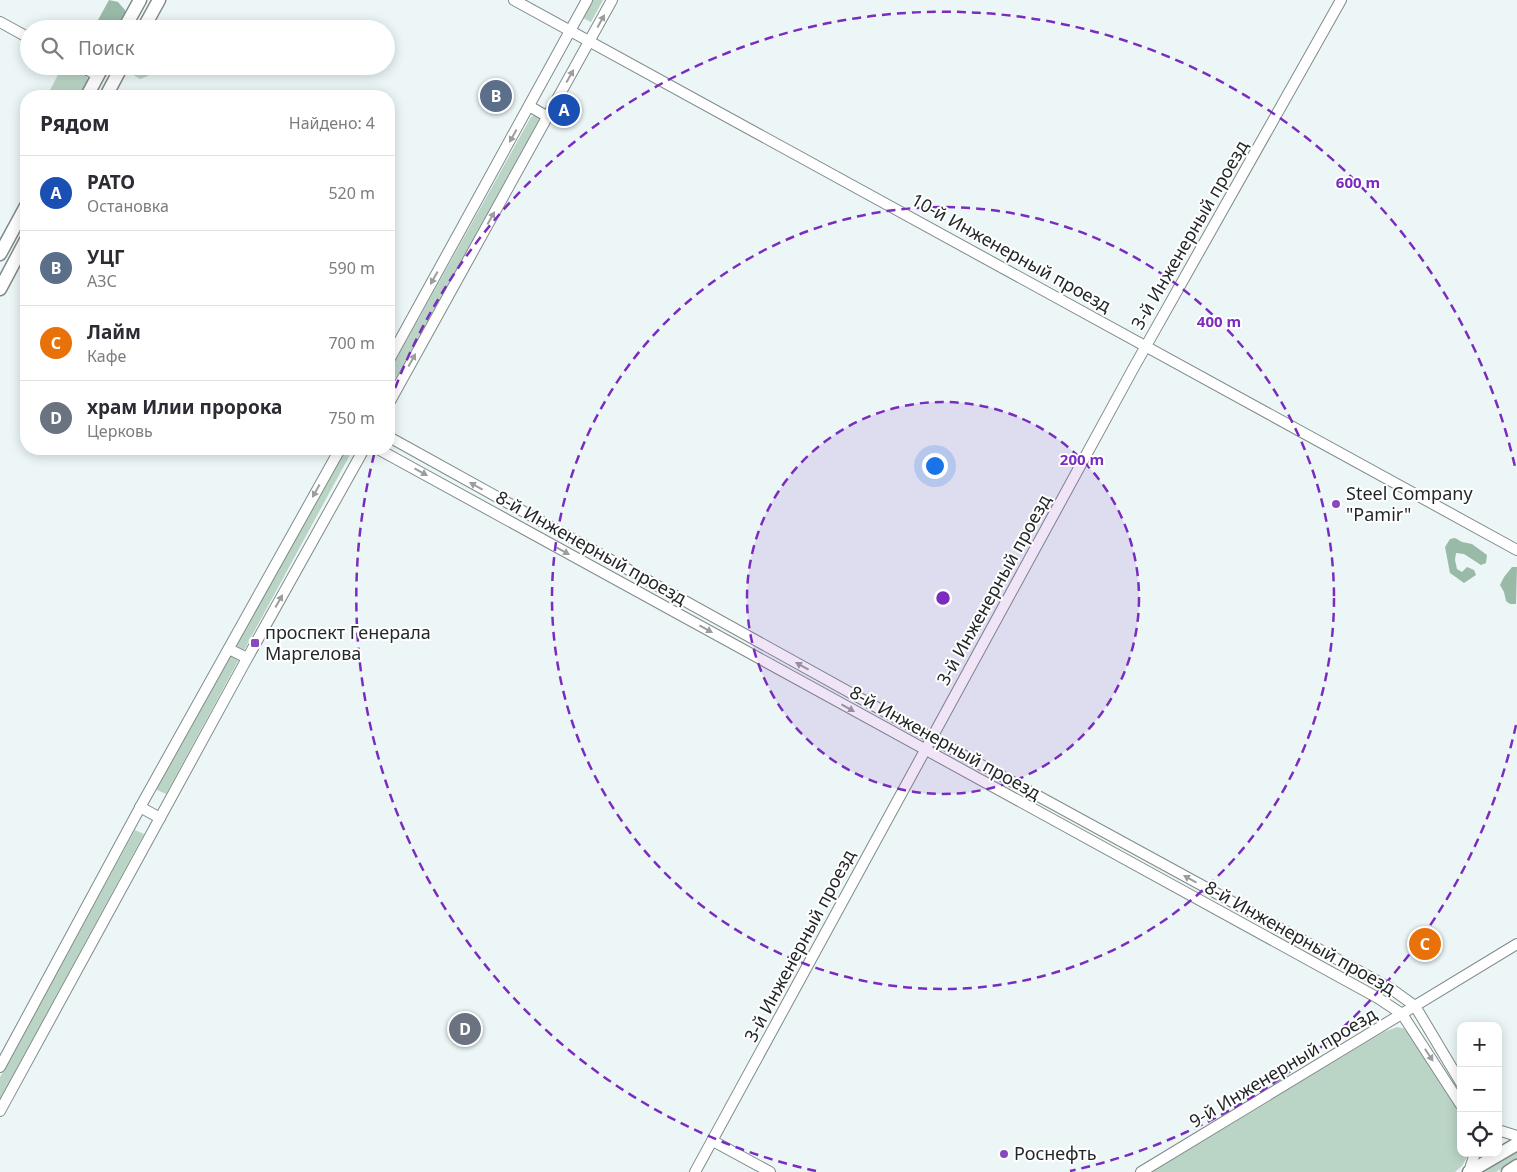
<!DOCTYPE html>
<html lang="ru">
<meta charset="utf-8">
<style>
body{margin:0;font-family:"Noto Sans",sans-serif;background:#f7f7f7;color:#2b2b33}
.controls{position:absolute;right:15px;bottom:15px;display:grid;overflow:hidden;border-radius:10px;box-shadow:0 2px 12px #0003}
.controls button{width:45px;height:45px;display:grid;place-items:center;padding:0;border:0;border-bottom:1px solid #e1e1e2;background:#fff;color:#2b2b33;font:25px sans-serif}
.you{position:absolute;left:934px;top:465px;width:18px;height:18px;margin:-12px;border:4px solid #fff;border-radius:50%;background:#1a73e8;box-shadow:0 0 0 8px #1a73e833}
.badge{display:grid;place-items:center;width:32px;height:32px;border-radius:50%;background:#2563eb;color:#fff;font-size:16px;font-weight:700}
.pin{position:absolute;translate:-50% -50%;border:2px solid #fff;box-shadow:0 1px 5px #0006}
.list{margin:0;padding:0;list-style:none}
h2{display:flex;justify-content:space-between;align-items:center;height:65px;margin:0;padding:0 20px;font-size:21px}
h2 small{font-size:16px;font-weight:400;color:#7c7c81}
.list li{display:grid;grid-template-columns:32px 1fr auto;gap:15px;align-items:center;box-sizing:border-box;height:75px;padding:0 20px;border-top:1px solid #e1e1e2}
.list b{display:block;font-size:19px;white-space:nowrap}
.list p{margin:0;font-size:16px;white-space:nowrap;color:#7c7c81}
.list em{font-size:16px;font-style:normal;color:#7c7c81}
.icon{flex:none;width:28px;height:28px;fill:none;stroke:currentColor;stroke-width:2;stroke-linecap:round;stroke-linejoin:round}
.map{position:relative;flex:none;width:1517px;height:1172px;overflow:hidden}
.search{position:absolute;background:#fff;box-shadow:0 2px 12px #0003;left:20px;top:20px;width:375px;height:55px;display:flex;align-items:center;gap:12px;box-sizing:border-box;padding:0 18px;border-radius:28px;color:#7c7c81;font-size:19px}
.panel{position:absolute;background:#fff;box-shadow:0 2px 12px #0003;left:20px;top:90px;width:375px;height:365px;border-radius:20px}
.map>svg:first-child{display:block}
.green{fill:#bad5c6}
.forest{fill:#9abaa8}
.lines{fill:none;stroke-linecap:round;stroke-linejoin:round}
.minor-casing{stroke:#808a8a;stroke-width:12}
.major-casing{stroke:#808a8a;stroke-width:15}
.minor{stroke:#fff;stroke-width:10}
.major{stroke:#fff;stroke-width:12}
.oneway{fill:#9c9e9e}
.ring{fill:none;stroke:#7b2cbf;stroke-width:2.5;stroke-dasharray:9 6}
.poi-dot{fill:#8a48bd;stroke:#fff;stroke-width:2}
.labels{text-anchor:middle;stroke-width:4;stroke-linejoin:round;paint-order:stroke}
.street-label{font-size:18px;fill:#242728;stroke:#fff}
.poi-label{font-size:18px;fill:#242728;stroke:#fff;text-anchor:start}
.centre{fill:#7b2cbf;stroke:#fff;stroke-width:2.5}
.ring-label{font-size:15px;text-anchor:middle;font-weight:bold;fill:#7b2cbf;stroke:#fff;stroke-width:4;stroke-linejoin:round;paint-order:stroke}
</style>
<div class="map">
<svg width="1517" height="1172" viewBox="0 0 1517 1172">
<rect width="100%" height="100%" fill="#ecf6f7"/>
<g class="green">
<path d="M590,0H603L591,22L581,17Z"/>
<path d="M73,66L84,73L88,79L80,96H47L61,69L66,66Z"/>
<path d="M131,66H153L148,76L140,79L132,74Z"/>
<path d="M535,115L539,117V121L389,390V372L531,117Z"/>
<path d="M345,450L351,453L166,794L155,789Z"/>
<path d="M135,830L144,834L0,1099V1077Z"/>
<path d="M1397,1027L1406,1029L1416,1040L1461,1113V1153H1469L1462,1166L1455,1172H1151L1384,1032Z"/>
<path d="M1517,1150V1160L1496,1172H1481Z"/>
</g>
<g class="forest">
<path d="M109,0L118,2L125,10V17L118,29H93Z"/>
<path d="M1455,538L1462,542L1472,544L1487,555L1486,563L1481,565L1464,554L1456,553L1455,560L1457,569L1462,572L1467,567L1474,570L1476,575L1464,583L1450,573L1445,547L1450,539Z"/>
<path d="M1512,567H1517L1516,604H1510L1506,601L1504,592L1500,585L1504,577Z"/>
</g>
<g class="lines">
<defs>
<g id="minor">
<path d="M514,0L1517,550"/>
<path d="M0,22L29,38"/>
<path d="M81,66L98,76"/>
<path d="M529,106L548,117"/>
<path d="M389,360L587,0"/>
<path d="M389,403L612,0"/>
<path d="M389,437L932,738L1390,988L1415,1006L1461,1083"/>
<path d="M378,449L1378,998L1402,1014L1461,1105"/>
<path d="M229,649L247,658"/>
<path d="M140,807L160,818"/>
<path d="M0,1067L143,802L340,449"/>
<path d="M0,1111L244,664L364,449"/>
<path d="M1498,1130L1517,1136"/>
<path d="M713,1141L770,1172"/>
<path d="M695,1172L1133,369L1341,0"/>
<path d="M1141,1172L1517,944"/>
<path d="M1469,1172L1475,1153"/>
</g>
<g id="major">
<path d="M124,29L140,0"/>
<path d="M143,29L159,0"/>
<path d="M87,96L103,66"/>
<path d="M106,96L122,66"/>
<path d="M0,254L26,206"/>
<path d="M0,289L26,240"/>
<path d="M1469,1172L1517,1144"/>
<path d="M1508,1172L1517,1166"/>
</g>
</defs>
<use href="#minor" class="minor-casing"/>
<use href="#major" class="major-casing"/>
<use href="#minor" class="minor"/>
<use href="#major" class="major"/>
</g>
<defs><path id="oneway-solid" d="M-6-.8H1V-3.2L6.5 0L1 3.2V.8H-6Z" transform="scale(1.25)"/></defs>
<g class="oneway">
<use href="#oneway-solid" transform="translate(601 21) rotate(-61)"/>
<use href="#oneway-solid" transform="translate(570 76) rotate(-61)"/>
<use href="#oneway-solid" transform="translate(513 136) rotate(119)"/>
<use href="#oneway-solid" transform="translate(491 218) rotate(-61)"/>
<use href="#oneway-solid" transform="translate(434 278) rotate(119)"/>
<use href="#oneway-solid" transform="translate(412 360) rotate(-61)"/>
<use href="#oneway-solid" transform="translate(421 472) rotate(29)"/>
<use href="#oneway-solid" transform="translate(476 486) rotate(-151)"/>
<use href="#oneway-solid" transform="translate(316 491) rotate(119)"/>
<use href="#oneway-solid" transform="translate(563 551) rotate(29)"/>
<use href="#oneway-solid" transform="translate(279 601) rotate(-61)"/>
<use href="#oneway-solid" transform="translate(706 629) rotate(29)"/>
<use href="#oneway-solid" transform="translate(802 666) rotate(-151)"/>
<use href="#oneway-solid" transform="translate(848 708) rotate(29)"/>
<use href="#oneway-solid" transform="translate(1190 879) rotate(-151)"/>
<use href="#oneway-solid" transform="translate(1429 1055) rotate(57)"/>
</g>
<circle cx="943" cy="598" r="196" fill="#7b2cbf" fill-opacity=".12"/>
<g class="ring">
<circle cx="943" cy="598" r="196"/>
<circle cx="943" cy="598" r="391"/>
<path d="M1516 725A587 587 0 0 1 1070 1171M816 1171A587 587 0 0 1 375 451M390 402A587 587 0 0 1 1516 471"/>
</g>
<g class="poi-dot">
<circle cx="1336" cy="504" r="5"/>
<rect x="250" y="638" width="10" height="10" rx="2.5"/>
<circle cx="1004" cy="1154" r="5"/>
</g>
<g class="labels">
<g class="street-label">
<text transform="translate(1190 235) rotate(-60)" y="6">3-й Инженерный проезд</text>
<text transform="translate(1011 253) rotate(29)" y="6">10-й Инженерный проезд</text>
<text transform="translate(591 548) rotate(29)" y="6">8-й Инженерный проезд</text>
<text transform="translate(994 590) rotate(-61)" y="6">3-й Инженерный проезд</text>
<text transform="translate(945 743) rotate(29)" y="6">8-й Инженерный проезд</text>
<text transform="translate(1300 938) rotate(29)" y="6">8-й Инженерный проезд</text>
<text transform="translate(800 946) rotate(-62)" y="6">3-й Инженерный проезд</text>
<text transform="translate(1283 1068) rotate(-31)" y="6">9-й Инженерный проезд</text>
</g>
<g class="poi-label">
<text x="1346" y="500">Steel Company<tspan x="1346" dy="21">"Pamir"</tspan></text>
<text x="265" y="639">проспект Генерала<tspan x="265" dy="21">Маргелова</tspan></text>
<text x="1014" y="1160">Роснефть</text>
</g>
</g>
<circle cx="943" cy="598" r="8" class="centre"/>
<g class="ring-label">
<text x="1358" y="188">600 m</text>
<text x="1219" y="327">400 m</text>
<text x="1082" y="465">200 m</text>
</g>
</svg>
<div class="controls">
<button>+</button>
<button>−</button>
<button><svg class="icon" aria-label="locate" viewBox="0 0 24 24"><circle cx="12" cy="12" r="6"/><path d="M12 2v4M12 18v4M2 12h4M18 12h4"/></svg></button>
</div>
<div class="you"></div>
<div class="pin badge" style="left:564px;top:110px;background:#1a4fb4">A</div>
<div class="pin badge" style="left:496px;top:96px;background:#5c6f8a">B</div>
<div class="pin badge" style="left:1425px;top:944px;background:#e8710a">C</div>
<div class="pin badge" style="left:465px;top:1029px;background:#6b7280">D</div>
<div class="search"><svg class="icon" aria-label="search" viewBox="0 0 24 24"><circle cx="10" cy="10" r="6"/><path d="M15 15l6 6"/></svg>Поиск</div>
<section class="panel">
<h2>Рядом<small>Найдено: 4</small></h2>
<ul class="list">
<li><span class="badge" style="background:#1a4fb4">A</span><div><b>РАТО</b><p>Остановка</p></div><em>520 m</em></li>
<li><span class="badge" style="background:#5c6f8a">B</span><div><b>УЦГ</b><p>АЗС</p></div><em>590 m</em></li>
<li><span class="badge" style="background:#e8710a">C</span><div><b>Лайм</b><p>Кафе</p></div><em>700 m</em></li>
<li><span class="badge" style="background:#6b7280">D</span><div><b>храм Илии пророка</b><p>Церковь</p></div><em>750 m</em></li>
</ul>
</section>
</div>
